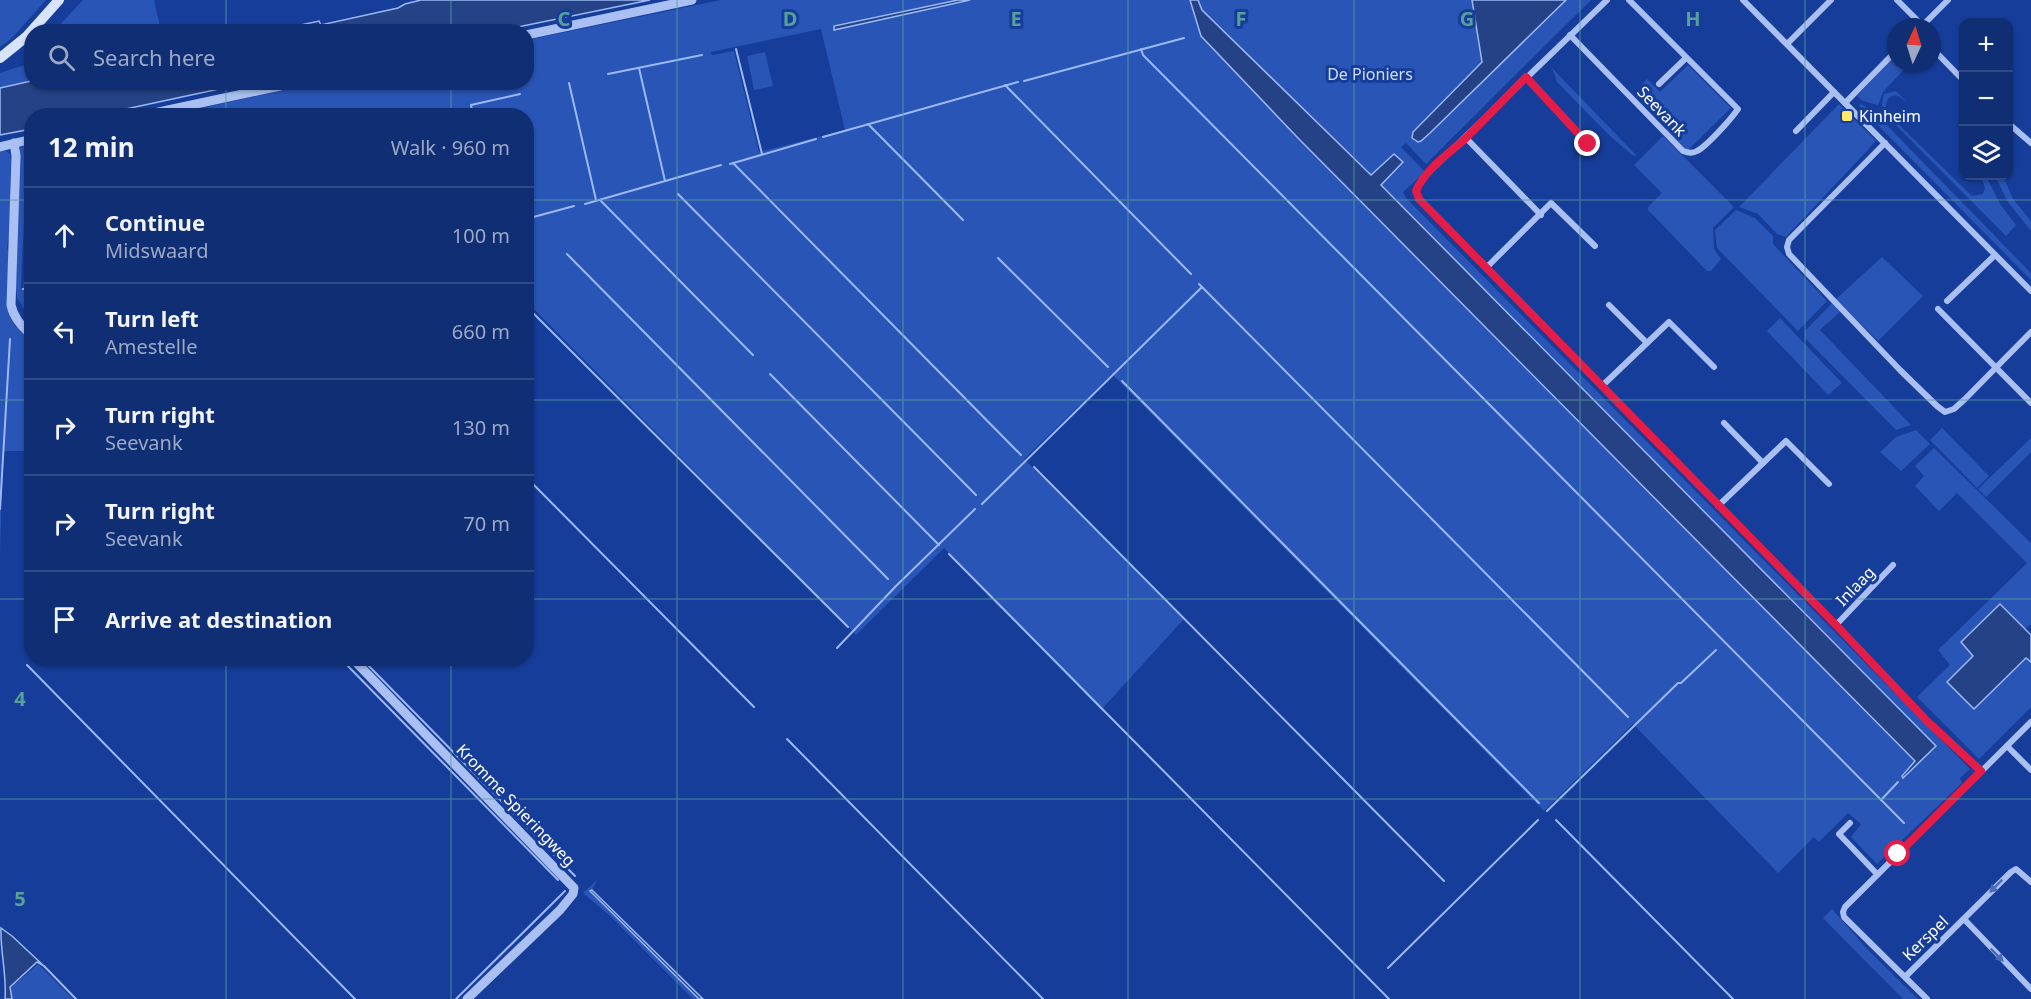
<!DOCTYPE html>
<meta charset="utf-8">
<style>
body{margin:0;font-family:"Noto Sans",sans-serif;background:#1e3a7b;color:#f1f3f6}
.controls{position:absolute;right:18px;top:18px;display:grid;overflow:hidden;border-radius:12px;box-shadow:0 2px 4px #0004}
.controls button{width:54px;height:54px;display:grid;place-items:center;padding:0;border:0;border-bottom:2px solid #304a85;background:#102e73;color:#f1f3f6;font:30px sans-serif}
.compass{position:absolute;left:1887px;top:18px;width:54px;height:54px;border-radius:50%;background:#102e73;box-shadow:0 2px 4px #0004;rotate:4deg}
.stop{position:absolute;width:18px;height:18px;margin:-14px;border:4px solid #e11d48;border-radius:50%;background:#fff}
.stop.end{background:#e11d48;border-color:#fff;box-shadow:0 2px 6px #0008}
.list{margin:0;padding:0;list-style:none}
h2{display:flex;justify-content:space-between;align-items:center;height:78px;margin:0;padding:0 24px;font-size:26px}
h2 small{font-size:20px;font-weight:400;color:#9ca8c4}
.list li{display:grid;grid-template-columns:39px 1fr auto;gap:18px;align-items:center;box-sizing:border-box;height:96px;padding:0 24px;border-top:2px solid #304a85}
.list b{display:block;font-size:22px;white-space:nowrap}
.list p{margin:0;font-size:20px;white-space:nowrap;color:#9ca8c4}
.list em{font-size:20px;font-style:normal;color:#9ca8c4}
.icon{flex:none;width:33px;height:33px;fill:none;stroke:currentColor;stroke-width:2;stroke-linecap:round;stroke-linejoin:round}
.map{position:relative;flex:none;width:2031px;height:999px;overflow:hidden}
.search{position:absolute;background:#102e73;box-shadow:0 2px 4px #0004;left:24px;top:24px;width:510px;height:66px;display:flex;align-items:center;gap:15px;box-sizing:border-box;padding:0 21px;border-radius:24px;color:#9ca8c4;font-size:22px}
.panel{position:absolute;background:#102e73;box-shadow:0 2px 4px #0004;left:24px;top:108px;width:510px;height:558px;border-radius:24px}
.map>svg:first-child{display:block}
.green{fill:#2955b6;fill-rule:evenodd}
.water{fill:#264287;stroke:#9cb9f5;stroke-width:1.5}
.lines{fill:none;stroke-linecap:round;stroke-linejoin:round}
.stream{stroke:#9cb9f5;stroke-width:2}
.minor{stroke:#aac0f2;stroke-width:6}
.tertiary{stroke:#aac0f2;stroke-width:9}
.secondary{stroke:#d8e3fc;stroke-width:10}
.oneway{fill:#4a6bb8}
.route{stroke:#e11d48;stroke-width:8}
.grid{fill:none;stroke:#579f9a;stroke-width:1.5;stroke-opacity:0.55}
.poi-dot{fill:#ffe96a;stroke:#163d99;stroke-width:2}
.labels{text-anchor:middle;stroke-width:6;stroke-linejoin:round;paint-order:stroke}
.park-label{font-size:16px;fill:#d1dffc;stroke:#163d99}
.street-label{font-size:16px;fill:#fff;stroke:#163d99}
.poi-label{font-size:16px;fill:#fff;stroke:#163d99;text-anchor:start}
.grid-label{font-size:20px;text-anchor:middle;font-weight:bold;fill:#579f9a;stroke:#163d99;stroke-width:6;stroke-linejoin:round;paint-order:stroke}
</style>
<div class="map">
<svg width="2031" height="999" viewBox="0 0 2031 999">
<rect width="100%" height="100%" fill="#163d99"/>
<g class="green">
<path d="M0,0H46L12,38L0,47Z"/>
<path d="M83,0H154L161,31H54Z"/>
<path d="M721,0H958L834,26L835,30L970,0H1190L1201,36L1297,137L1916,761L1902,775L1903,778L1935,745L1381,185L1403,162L1400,160L1370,177L1198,12L1194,0H1475L1489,61L1412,138L1418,142L1430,133L1566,0H1591L1426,164L1406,143L1401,147L1425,172L1403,192L1406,198L1970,769L1960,778L1962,783L1877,864L1851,837L1861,824L1848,813L1819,842L1814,837L1778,873L1633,724L1544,811L1112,374L1024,459L1184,619L1101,710L944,548L856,635L527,302L526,116H165L318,83L526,82L527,40ZM821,29L845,130L759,152L734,51L712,55L711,52Z"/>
<path d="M765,52L773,86L754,90L747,56Z"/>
<path d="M1894,57H1896V63H1910L1883,92L1878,105L1863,101L1857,96Z"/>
<path d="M31,63V81L0,88V73Z"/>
<path d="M1688,65L1731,108L1687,151L1666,130L1669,120L1639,88L1647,79L1660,92Z"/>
<path d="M1552,68L1637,156L1632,155L1609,135L1557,82Z"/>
<path d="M1896,91L1906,101C1903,100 1901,97 1898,96C1887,93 1885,105 1886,112L1972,196L1983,194L1985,188L1981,176H1986L2000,204L2016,225L2006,236L1886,115L1882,104L1884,94Z"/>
<path d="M1839,104L1876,141L1786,237L1777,234L1758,214L1739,207Z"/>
<path d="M1861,104L1873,111L2031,273V280L1859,106Z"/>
<path d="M1663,136L1734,207L1713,228L1714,249L1721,259L1711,271H1707L1648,210V207L1662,193L1634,165Z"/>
<path d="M31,143V195L25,199L21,288H23L30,201L31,200V306L24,309L17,298L16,289L18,151L24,145Z"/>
<path d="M0,150L6,151L10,154L11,160L10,187L11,226L7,247L10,259L9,313L15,326L23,330L31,340L32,451H3L0,555Z"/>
<path d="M1995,176H2003L2013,199L2031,221V231L2008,202Z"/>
<path d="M1736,210L1755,218L1773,236V244L1827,301L1798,331L1717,248L1715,230Z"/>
<path d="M1882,257L1923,296L1878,341L1836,299Z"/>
<path d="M1832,303L1840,312L1820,330L1911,425L1896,430L1805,338V331Z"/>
<path d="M1780,318L1842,383L1828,395L1767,331Z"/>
<path d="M1942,428L1989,476L1977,488L1930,440Z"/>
<path d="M1916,430L1930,444L1901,471L1880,452L1896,437Z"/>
<path d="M2031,438V452L1986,497L1978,489Z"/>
<path d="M1934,448L2031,543V624L2025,629L2001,604L1961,641L1973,656L1974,709L2027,658L2031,662V707L1979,759L1917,697L1950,665L1938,650L2027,563L1957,493L1939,511L1915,486L1924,476L1915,466Z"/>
<path d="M597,880L591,892L699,999H693L609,915L583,893Z"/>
<path d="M1832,909L1869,951L1918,999H1903L1823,918Z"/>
<path d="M38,964L73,999H12L10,988Z"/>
</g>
<g class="water">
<path d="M421,0H650L498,31H272L319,21L321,25L398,8L405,4Z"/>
<path d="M958,0H970L834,30V26Z"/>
<path d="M1190,0H1198L1202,10L1371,175L1394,154L1403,162L1381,185L1936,746L1903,778L1902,776L1915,761L1297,137L1201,36Z"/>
<path d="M1472,0H1566L1430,133L1421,141L1418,142L1412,138L1413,132L1482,62Z"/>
<path d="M31,81L32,82L247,83L98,115L32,116L31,129L0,135V88Z"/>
<path d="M2000,604L2031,635V662L2026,658L1974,709L1947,682L1973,656L1961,642Z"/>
<path d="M592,890L703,999H699L590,891Z"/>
<path d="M1,928L12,936L44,966L37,962L10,987L12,999H5C7,976 0,950 1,928Z"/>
</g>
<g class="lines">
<g class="stream">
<path d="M736,49L762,154"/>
<path d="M1141,49L1143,55L1904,823"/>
<path d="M639,68L665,181"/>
<path d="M608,74L702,55"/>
<path d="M1024,81L1184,38"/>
<path d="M569,83L596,200"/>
<path d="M1005,85L1191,274"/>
<path d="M473,116L471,105L520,94"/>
<path d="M868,124L963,220"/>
<path d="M823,137L1018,82"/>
<path d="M733,163L1021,455"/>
<path d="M730,164L816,139"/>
<path d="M678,194L976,495"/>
<path d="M600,200L753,355"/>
<path d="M585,204L721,165"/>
<path d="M526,219L574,206"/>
<path d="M567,254L888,579"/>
<path d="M998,258L1108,367"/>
<path d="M1199,284L1628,717"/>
<path d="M23,289L32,288"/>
<path d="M526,306L848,627"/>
<path d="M770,374L939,545"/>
<path d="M1122,381L1539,803"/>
<path d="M1034,467L1444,881"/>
<path d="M526,477L754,707"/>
<path d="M982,504L1202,287"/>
<path d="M0,509L10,339"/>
<path d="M949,554L1389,999"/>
<path d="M837,648L896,586L975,509"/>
<path d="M340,658L558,880"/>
<path d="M361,658L575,876"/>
<path d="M27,665L355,999"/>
<path d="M787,739L1043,999"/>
<path d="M1881,800L1898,782"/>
<path d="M1547,811L1678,683H1681L1716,650"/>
<path d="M1556,820L1733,999"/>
<path d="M44,966L76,999"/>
<path d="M1388,968L1538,820"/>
<path d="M456,999L565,891"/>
</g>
<g class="minor">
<path d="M1607,0L1428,173L1419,184L1416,191L1419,199L1836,625L1927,721L1981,771"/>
<path d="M1743,0L2031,291"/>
<path d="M1897,0L1923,26"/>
<path d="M1921,27L1948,0"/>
<path d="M1570,35L1683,151C1688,153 1692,154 1697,151C1707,146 1731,119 1738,109L1629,0"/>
<path d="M1787,44L1831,0"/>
<path d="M1932,48L1964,81"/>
<path d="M1526,77L1588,144"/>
<path d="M1659,84L1686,58"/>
<path d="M1845,103L1892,55L1896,53"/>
<path d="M2008,123L2031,143"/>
<path d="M1796,131L1834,92"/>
<path d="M1466,138L1541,215"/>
<path d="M1885,143L1789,240L1787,247L1789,254L1900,370L1937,406L1945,412L1954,409L1965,399L2031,332"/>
<path d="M1486,268L1551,203L1595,246"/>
<path d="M1947,301L1995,255"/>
<path d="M1609,305L1647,343"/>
<path d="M1938,309L2031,403"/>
<path d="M1602,386L1669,322L1714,367"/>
<path d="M1724,423L1763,463"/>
<path d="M1718,506L1786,441L1829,484"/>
<path d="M1836,625L1893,565"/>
<path d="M2007,746L2031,770"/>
<path d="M1850,823L1839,834L1877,874"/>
<path d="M1964,919L2031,989"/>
<path d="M1905,977L2011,872L2016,869L2031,882"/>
<path d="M1927,999L1844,917L1843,912L1845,907L2031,722"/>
</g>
<g class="tertiary">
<path d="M526,35L692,0"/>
<path d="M140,116L299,82"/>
<path d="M14,143L16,156L11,305C14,319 22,326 32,336"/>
<path d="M0,147L32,139"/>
<path d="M352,658L574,888L573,894L560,910L467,999"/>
</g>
<path class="secondary" d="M0,58L26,37L59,0"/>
</g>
<defs><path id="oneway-solid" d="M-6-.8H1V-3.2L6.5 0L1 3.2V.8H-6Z" transform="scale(1.5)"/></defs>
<g class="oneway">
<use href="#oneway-solid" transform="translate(1996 886) rotate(135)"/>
<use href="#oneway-solid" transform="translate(1997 955) rotate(45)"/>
</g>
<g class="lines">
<path class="route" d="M1588,144L1526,77C1506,97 1487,117 1467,137C1450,153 1425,169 1416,191L1419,199L1836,625L1927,721L1981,771L1898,854"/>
</g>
<path class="grid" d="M226,0V32M451,0V32M677,0V999M903,0V999M1128,0V999M1354,0V999M1580,0V999M1805,0V999M226,82V116M451,82V116M0,200H32M526,200H2031M0,400H32M526,400H2031M0,599H32M526,599H2031M226,658V999M451,658V999M0,799H2031"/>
<rect class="poi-dot" x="1841" y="110" width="12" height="12" rx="3"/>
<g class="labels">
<g class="park-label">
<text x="1370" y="80">De Pioniers</text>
</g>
<g class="street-label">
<text transform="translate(1662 111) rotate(46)" y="6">Seevank</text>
<text transform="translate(1855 586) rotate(-46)" y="6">Inlaag</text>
<text transform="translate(516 805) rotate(46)" y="6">Kromme Spieringweg</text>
<text transform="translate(1925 938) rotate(-44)" y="6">Kerspel</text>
</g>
<g class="poi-label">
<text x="1859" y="122">Kinheim</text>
</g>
</g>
<g class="grid-label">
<text x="564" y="26">C</text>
<text x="790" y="26">D</text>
<text x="1016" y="26">E</text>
<text x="1241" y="26">F</text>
<text x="1467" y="26">G</text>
<text x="1693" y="26">H</text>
<text x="20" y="706">4</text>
<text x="20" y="906">5</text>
</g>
</svg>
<div class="controls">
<button>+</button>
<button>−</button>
<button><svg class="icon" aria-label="layers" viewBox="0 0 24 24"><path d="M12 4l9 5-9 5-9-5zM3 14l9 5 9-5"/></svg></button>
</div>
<svg class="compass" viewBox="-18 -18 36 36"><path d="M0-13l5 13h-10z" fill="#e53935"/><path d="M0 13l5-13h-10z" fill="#9ca8c4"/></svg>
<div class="stop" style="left:1898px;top:854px"></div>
<div class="stop end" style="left:1588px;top:144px"></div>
<div class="search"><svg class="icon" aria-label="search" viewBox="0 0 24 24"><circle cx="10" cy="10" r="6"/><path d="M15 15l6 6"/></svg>Search here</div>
<section class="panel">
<h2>12 min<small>Walk · 960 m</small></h2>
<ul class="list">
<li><svg class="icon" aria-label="ahead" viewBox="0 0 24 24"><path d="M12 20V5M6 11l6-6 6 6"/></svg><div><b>Continue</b><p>Midswaard</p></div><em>100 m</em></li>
<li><svg class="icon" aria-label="left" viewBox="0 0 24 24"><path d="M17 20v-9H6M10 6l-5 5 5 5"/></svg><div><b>Turn left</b><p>Amestelle</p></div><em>660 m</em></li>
<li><svg class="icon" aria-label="right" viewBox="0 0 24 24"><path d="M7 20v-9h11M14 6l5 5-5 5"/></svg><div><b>Turn right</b><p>Seevank</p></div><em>130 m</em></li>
<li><svg class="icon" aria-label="right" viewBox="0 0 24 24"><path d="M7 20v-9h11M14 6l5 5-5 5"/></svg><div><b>Turn right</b><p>Seevank</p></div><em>70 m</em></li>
<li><svg class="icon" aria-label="arrive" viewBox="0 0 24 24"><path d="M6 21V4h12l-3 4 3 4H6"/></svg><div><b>Arrive at destination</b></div></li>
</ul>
</section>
</div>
